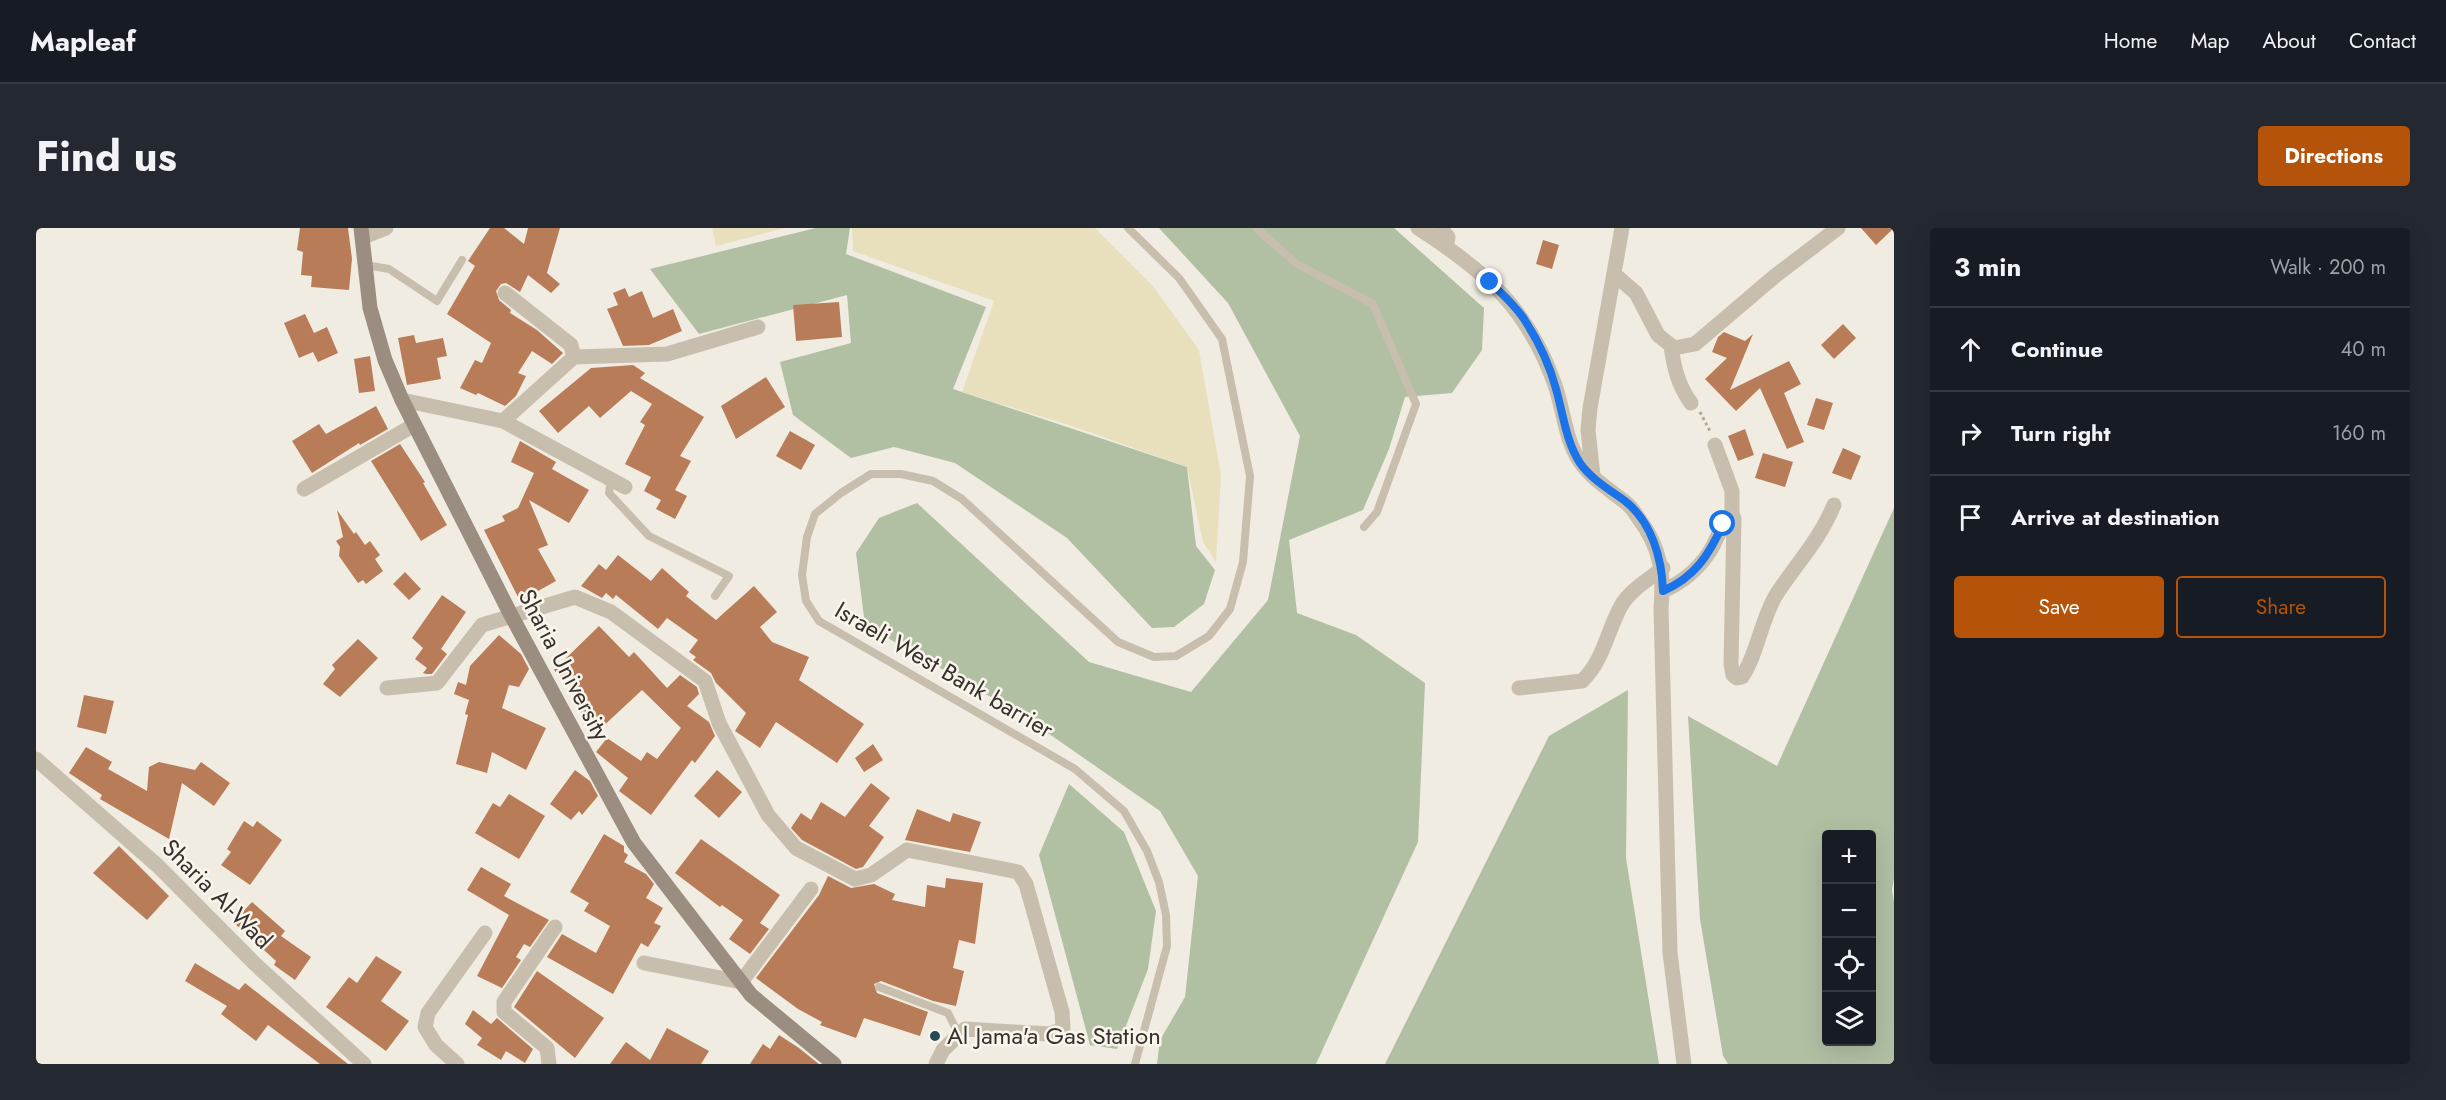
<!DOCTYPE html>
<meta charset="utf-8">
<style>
body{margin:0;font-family:Jost,sans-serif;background:#242831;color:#f1f3f6}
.controls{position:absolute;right:18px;bottom:18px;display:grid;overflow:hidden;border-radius:6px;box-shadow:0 6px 24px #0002}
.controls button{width:54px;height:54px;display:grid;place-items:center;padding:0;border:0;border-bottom:2px solid #363941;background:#171b24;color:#f1f3f6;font:30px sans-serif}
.stop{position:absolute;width:18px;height:18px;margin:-14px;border:4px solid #1a73e8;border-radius:50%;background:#fff}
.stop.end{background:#1a73e8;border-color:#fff;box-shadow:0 2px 6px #0008}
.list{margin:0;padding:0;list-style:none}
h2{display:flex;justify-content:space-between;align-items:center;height:78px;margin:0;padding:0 24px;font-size:26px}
h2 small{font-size:20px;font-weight:400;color:#9ea1a6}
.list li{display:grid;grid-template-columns:39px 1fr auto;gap:18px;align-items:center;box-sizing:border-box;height:84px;padding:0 24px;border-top:2px solid #363941}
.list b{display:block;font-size:22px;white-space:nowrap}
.list em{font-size:20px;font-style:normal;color:#9ea1a6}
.actions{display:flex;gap:12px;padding:18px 24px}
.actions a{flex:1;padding:14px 0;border:2px solid #b45309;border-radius:6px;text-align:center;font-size:21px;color:#b45309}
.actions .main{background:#b45309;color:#fff}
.icon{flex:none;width:33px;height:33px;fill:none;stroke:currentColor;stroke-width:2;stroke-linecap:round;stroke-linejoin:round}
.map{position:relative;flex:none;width:1858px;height:836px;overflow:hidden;border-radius:6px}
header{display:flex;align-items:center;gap:36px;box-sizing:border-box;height:84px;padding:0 30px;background:#171b24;border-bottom:2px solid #363941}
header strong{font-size:28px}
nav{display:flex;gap:33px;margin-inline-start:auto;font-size:21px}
.intro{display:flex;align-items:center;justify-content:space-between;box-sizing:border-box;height:144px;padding:0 36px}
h1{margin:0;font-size:42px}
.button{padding:15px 27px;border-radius:6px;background:#b45309;color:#fff;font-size:21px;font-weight:700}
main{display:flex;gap:36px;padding:0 36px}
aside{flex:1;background:#171b24;border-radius:6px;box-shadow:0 6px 24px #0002}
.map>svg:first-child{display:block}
.green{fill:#b1bfa3;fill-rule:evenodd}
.sand{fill:#e8dfbc}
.building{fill:#b87d58}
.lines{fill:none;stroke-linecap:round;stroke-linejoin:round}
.path{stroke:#b4a898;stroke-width:3;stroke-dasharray:3 3;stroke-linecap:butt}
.service{stroke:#c8beae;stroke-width:8}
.minor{stroke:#c8beae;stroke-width:15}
.secondary{stroke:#9b8e80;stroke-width:15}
.route{stroke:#1a73e8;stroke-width:8}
.poi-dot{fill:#264a54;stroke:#f9f5ed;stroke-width:2}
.labels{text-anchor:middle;stroke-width:5;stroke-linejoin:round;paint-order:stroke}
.street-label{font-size:24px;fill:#37312c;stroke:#f9f5ed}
.poi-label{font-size:24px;fill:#37312c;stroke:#f9f5ed;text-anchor:start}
</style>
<header>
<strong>Mapleaf</strong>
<nav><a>Home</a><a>Map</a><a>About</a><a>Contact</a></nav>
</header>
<div class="intro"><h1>Find us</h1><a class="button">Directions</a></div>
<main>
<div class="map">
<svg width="1858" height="836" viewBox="0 0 1858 836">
<rect width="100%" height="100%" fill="#f1ece1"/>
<g class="green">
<path d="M780,0H814L810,26L950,79L917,161L1151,239L1160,318L1179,342L1168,376L1138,399L1116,400L1031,310L919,235L858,219L815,230L757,187L744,134L815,115L811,67L663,106L614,41Z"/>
<path d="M1123,0H1358L1448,80L1446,122L1416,165L1369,169L1353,221L1327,282L1253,312L1261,385L1320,407L1389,455L1382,614L1280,836H1121L1124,812L1149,769L1162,648L1124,583L983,485L829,397L820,325L843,290L881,275L1053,434L1155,464L1232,372L1264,208L1192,75Z"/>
<path d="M1858,280V651L1856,662L1858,674V836H1692L1687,828L1664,691L1652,488L1741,538ZM1790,606H1836V814H1790Z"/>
<path d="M1592,462L1590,630L1623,836H1349L1513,508Z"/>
<path d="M1033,556L1088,604L1120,683L1112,741L1081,821L1054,817L1003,627Z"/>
</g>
<g class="sand">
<path d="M676,0H749L680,18Z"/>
<path d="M816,0H1059L1117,58L1163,122L1185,248L1180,334L1167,314L1151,239L1039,199L926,164L958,73L817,23Z"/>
</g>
<g class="building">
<path d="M264,0H312L316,31L313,62L275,59L276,48L265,47L267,24L261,22Z"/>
<path d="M454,0H468L488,16L492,0H524L511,45L524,56L515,65L492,47L484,64L470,55L465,56L460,63L463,72L475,82L474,85L501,102L527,125L516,136L496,123L482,145L490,148L480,168L469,178L442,165L440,167L424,160L439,132L446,135L455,115L411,86L439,38L432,33Z"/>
<path d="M1825,0H1858L1840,17Z"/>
<path d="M1507,12L1523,17L1516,41L1500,36Z"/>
<path d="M589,60L593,69L606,63L617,90L637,81L646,103L613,117L587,118L571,81L582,77L577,65Z"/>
<path d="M803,74L806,109L760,113L757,77Z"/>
<path d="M269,86L278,105L291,99L302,125L282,134L277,124L263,130L248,95Z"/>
<path d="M1807,96L1820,110L1798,131L1785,117Z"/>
<path d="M1688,104L1709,113L1717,106L1694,162L1753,133L1765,156L1748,165L1768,214L1751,221L1724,160L1700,183L1669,151L1691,130L1676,124L1682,109Z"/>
<path d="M378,107L380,115L407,110L411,128L401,130L405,151L371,157L362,110Z"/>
<path d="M334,128L339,163L323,165L318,131Z"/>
<path d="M597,137L609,145L604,150L668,189L644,228L655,233L639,262L651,268L639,291L620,281L625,272L608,263L615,249L589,236L609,197L604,194L616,176L595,163L564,190L553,178L522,205L503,183L555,140Z"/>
<path d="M730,149L749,179L700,211L685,178Z"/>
<path d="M1780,170L1797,175L1788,202L1771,197Z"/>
<path d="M340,178L352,201L324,217L323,215L276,245L256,213L283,196L290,206Z"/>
<path d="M1709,201L1718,227L1702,233L1692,208Z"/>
<path d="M754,203L779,217L765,242L740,228Z"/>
<path d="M484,213L520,234L516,241L553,262L533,295L493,272L512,317L502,321L520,353L484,373L448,302L469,293L466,288L482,280L498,245L475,234Z"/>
<path d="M364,216L389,254L387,255L411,297L385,313L335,233Z"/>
<path d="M1807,220L1825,228L1815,252L1796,245Z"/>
<path d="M1727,225L1757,234L1749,259L1719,250Z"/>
<path d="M301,282L318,306L320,304L329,317L334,313L344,327L339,331L347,343L330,356L327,352L322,355L303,328L304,319L300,313L307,309Z"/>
<path d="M582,327L615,353L626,340L653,364L650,368L680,392L718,358L741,384L724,399L736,414L773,429L763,452L828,496L801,535L740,494L724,520L699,503L710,485L680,455L675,445L657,432L660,429L653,424L662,412L631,390L622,401L580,367L577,371L570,365L566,370L545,358L563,336L570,342Z"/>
<path d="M369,344L385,361L373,372L357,356Z"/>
<path d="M406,367L430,384L405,421L411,426L396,446H390L387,445L391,440L379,431L387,420L376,410Z"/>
<path d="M563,398L593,429L598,424L631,460L644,447L661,459L663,466L651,478L673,494L679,508L659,535L656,532L615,587L583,563L592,550L560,524L571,510L605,533L611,524L621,531L645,500L606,462L562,503L540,479L547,472L518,442Z"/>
<path d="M463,407L485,426L493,441L483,459L473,457L466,480L510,500L490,542L456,524L451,545L420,536L432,487L429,486L433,472L418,466L422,454L430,457L434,438Z"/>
<path d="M322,411L342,430L304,469L287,456L299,441L296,437Z"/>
<path d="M48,467L78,473L70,506L41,499Z"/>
<path d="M837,516L847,532L828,544L819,530Z"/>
<path d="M50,519L76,534L72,541L111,563L113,539L123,534L159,542L165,534L194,555L178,578L146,555L133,611L64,571L66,567L33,545Z"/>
<path d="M539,542L554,553L562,568L546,587L543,583L535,592L514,576Z"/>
<path d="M681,542L706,564L683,590L658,568Z"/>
<path d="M835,555L854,570L833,598L848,609L827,639L820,641L766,612L755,600L765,585L775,592L785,574L809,589Z"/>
<path d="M473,566L509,588L483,631L439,605L457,575L464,579Z"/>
<path d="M881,581L914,594L917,585L945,594L934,624L869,612Z"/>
<path d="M208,593L217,599L221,593L246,612L214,657L185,637L195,624L191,621Z"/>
<path d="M568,606L588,618V624L592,627L588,634L610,646L618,656L610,670L627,680L618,695L625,698L612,719L605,715L577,766L511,729L526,706L560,725L574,698L548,683L553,675L534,664Z"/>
<path d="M665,611L744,667L724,695L733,701L714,726L693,711L707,692L686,677L684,679L639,645Z"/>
<path d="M83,618L133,668L111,692L57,645Z"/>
<path d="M445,639L475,656L468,668L513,692L494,719L488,716L480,729L485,732L466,760L441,748L473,687L431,662Z"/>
<path d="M792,648L815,660L838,656L859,666L856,672L889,679L891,657L909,660L910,650L947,655L939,716L923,712L917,740L928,743L920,778L897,773L845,753L838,756L841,765L892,784L884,808L828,790L820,810L784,797L786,794L762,781L720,750L783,667Z"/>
<path d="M216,674L249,703L245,708L275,729L259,752L238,737L240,733L197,694Z"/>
<path d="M340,728L366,744L345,773L373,793L350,823L290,779L313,749L321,755Z"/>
<path d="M159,735L203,762L209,755L312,836H284L232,797L220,813L185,786L191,778L149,753Z"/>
<path d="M501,743L568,790L539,830L478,779Z"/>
<path d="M437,782L455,796L461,790L497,821L489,835L470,823L465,832L441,817L446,810L429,796Z"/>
<path d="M631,800L673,823L665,836H574L590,814L614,832Z"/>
<path d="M743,807L763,820L783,836H714L727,816L734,821Z"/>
</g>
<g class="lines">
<path class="path" d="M1664,184L1675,205"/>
<g class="service">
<path d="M1092,0L1143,50L1186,111L1214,248L1207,334L1194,381L1173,408L1140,428L1118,429L1082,414L926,271L897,253L865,246H835L805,265L779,286L771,309L766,347L770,373L783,393L1039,541L1088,583L1111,623L1123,654L1130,687L1131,718L1099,836"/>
<path d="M1220,0L1261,36L1337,76L1380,176L1341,284L1328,299"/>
<path d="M330,37L353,41L401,73L426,32"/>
<path d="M575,251L573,265L613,308L693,348L679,368"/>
<path d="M843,759L912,785L923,807"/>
</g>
<g class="minor">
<path d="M1382,0C1449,43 1492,80 1519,157C1528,183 1529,213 1545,235C1556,251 1574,262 1589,274C1595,278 1599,285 1603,291C1625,320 1628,346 1625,381L1634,725L1648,836"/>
<path d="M1404,0L1412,9L1410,19"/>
<path d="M327,9L350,0"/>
<path d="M1578,46L1600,65L1622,107L1638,120L1659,116L1739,48L1802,0"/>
<path d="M469,65L535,117L538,129"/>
<path d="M1635,118C1638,140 1642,157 1655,175"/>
<path d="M366,172L467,193L538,129L631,126L722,99"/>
<path d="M467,193L589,259"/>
<path d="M1679,217L1696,263V289"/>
<path d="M1557,248L1552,202L1554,180L1586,0"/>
<path d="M268,261L378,197"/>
<path d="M1627,363C1647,354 1662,342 1674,323C1681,312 1684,299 1693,289L1698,290L1695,436L1697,447L1701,450L1706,449C1721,427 1725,392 1740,367C1760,336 1783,313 1798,277"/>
<path d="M351,460L401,455L446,397L539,369L575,384L669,453L683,495L732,587L760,620L819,651L835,647L871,622L982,644L990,656L1026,784L1027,801L1013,806L929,801L907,822L900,836"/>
<path d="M1483,460L1546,453C1568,432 1571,403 1585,378C1594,362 1612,352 1627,340"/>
<path d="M0,531L122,638L218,735L328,836"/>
<path d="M608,735L705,754L775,661"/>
<path d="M421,836L400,817L389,799L392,785L449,705"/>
<path d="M513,836L511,820L468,784V774L519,699"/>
</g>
<path class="secondary" d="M325,0L334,80L349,132L366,172L475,387L598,615L715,767L798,836"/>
</g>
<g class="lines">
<path class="route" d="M1454,54C1465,65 1479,77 1488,91C1501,111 1514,138 1520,161C1527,185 1530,214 1544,235C1555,251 1574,262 1589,273C1616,294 1626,331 1627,363C1659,349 1673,327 1687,296"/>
</g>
<circle class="poi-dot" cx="899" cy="808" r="6"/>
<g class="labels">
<g class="street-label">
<text transform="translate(528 437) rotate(62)" y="8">Sharia University</text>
<text transform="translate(908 442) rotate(30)" y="8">Israeli West Bank barrier</text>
<text transform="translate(181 666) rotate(45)" y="8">Sharia Al-Wad</text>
</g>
<g class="poi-label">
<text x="911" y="816">Al Jama'a Gas Station</text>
</g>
</g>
</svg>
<div class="controls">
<button>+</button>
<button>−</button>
<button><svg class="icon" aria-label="locate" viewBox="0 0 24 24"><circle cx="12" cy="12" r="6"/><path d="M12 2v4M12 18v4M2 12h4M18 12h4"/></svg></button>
<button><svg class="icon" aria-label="layers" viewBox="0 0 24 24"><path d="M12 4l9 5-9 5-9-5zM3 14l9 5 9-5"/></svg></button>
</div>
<div class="stop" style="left:1687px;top:296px"></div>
<div class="stop end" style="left:1454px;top:54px"></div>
</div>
<aside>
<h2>3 min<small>Walk · 200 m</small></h2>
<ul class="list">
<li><svg class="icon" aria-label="ahead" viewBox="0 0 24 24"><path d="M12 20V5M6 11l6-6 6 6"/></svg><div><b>Continue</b></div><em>40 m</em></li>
<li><svg class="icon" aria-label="right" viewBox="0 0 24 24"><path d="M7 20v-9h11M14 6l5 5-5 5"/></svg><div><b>Turn right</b></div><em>160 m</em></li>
<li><svg class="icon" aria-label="arrive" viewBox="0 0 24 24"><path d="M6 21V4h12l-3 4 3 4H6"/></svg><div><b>Arrive at destination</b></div></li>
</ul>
<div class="actions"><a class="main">Save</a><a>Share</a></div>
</aside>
</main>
